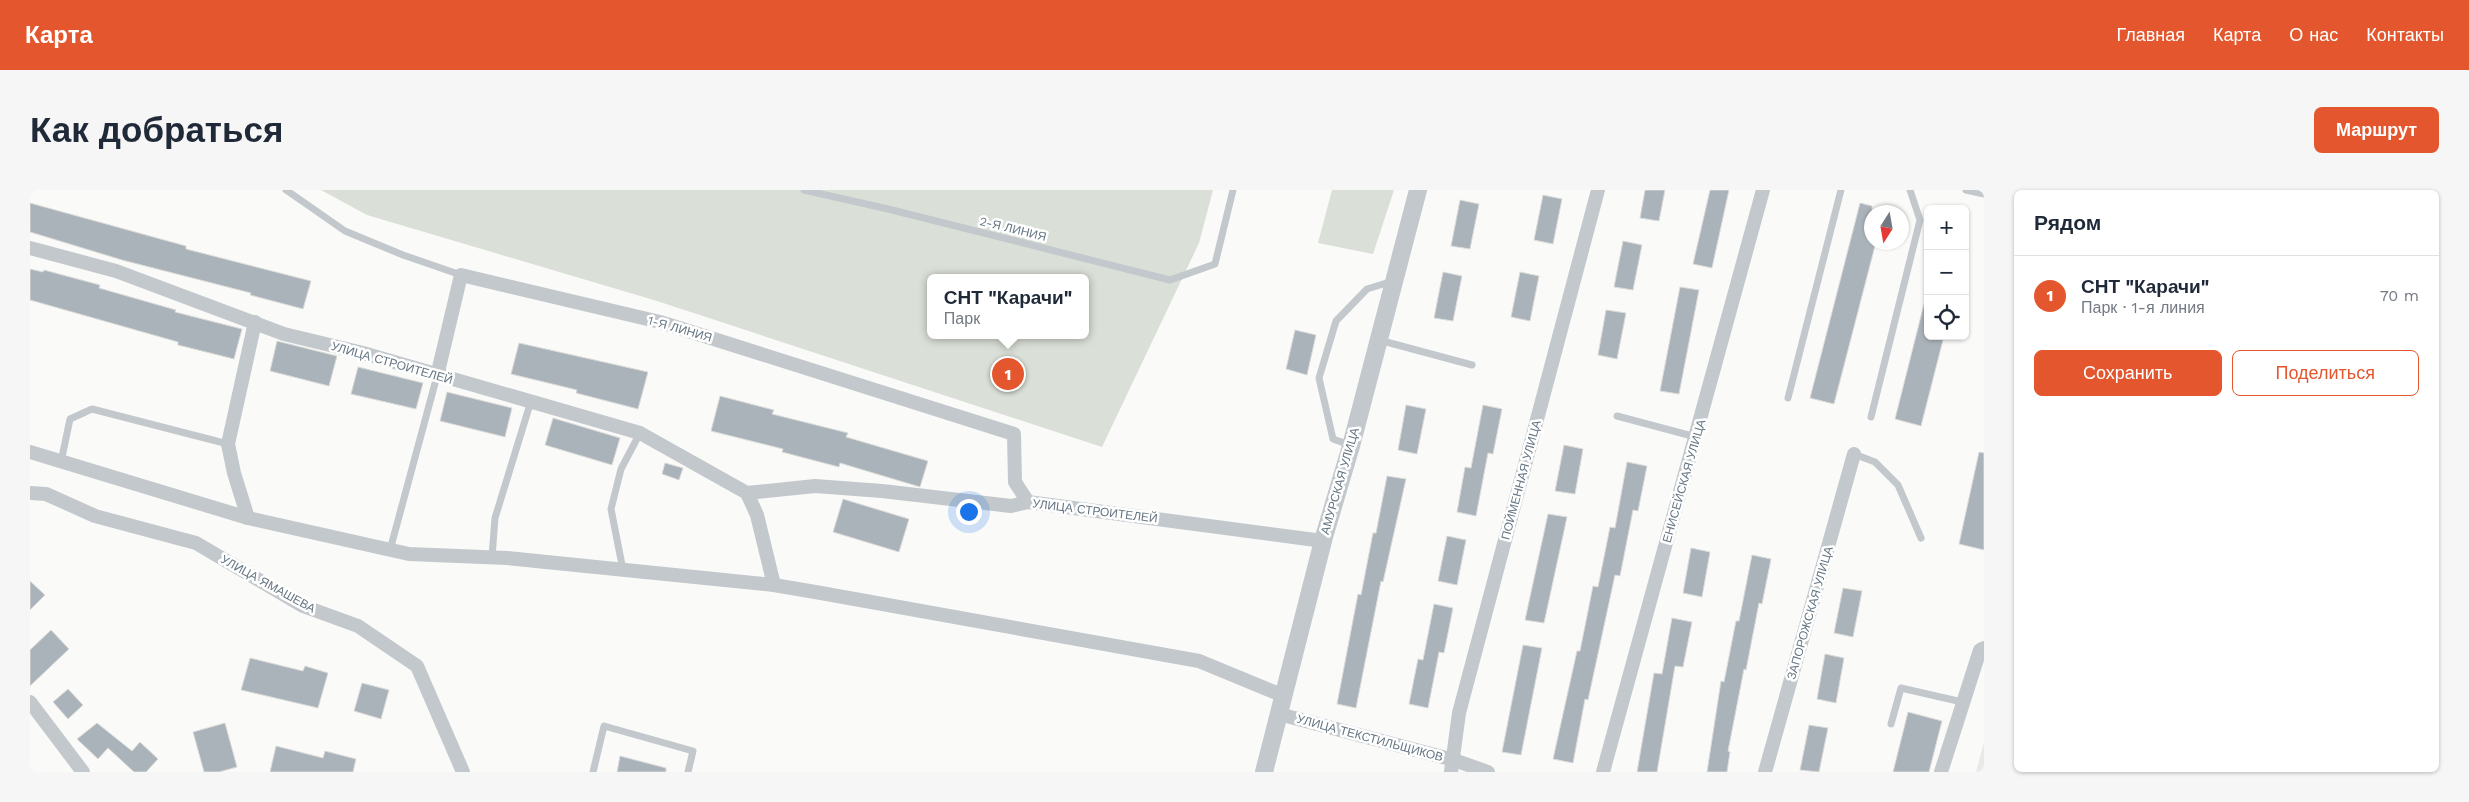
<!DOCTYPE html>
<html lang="ru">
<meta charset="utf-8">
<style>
body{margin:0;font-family:"Work Sans",sans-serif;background:#f6f6f7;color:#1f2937}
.controls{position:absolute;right:15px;top:15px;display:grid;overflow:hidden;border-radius:8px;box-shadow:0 1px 4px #0004}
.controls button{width:45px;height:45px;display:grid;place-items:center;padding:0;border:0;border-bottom:1px solid #e0e1e3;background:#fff;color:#1f2937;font:25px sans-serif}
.compass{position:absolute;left:1834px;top:15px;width:45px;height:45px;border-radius:50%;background:#fff;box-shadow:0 1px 4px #0004;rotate:191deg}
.you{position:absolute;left:938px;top:321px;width:18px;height:18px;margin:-12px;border:4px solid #fff;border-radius:50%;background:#1a73e8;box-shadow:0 0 0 8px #1a73e833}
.badge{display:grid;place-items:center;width:32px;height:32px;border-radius:50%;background:#e4572e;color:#fff;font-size:16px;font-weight:700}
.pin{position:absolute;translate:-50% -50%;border:2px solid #fff;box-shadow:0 1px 5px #0006}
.popup{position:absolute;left:897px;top:84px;width:162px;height:65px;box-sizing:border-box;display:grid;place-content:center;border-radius:8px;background:#fff;filter:drop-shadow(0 1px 4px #0005);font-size:16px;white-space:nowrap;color:#747a83}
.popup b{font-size:19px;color:#1f2937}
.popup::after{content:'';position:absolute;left:50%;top:100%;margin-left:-10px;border:10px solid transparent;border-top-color:#fff}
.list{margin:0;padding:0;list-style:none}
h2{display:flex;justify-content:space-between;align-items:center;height:65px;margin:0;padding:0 20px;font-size:21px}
h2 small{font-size:16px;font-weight:400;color:#747a83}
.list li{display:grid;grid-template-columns:32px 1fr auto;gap:15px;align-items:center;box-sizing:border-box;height:80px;padding:0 20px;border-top:1px solid #e0e1e3}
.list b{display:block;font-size:19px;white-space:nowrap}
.list p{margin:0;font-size:16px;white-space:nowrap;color:#747a83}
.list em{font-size:16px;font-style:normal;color:#747a83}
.actions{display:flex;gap:10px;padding:15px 20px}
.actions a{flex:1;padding:11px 0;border:1px solid #e4572e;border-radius:8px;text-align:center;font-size:18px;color:#e4572e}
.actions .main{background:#e4572e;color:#fff}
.icon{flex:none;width:28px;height:28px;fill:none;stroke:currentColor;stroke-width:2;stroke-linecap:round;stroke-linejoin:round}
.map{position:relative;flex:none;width:1954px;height:582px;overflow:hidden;border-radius:8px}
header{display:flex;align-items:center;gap:30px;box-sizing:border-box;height:70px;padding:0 25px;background:#e4572e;color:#fff}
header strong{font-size:24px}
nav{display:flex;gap:28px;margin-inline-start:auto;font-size:18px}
.intro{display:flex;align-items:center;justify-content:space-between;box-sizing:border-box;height:120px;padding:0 30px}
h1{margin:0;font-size:35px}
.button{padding:12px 22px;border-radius:8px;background:#e4572e;color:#fff;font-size:18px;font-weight:700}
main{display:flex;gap:30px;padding:0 30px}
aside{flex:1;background:#fff;border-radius:8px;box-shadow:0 1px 4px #0004}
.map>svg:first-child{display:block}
.built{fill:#e8e9e9}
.green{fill:#dadfd7;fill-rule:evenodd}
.building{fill:#aab3b9;stroke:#dcdcda}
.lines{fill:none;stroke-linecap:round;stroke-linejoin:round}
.service{stroke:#c3c8cc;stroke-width:7}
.minor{stroke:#c3c8cc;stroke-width:14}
.tertiary{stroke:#c3c8cc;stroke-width:18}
.labels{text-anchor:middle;stroke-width:5;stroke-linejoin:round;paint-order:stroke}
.street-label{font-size:12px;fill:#657683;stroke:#fff}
</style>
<header>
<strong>Карта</strong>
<nav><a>Главная</a><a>Карта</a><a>О нас</a><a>Контакты</a></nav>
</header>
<div class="intro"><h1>Как добраться</h1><a class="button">Маршрут</a></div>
<main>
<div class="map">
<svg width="1954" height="582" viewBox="0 0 1954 582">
<rect width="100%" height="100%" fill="#fafaf8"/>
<path class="built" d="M1954,552V582H1946Z"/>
<g class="green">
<path d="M291,0H1183L1169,53L1072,257L627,111L337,25ZM900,88H1056V145H900Z"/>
<path d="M1302,0H1364L1343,64L1288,53Z"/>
</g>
<g class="building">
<path d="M1615,0H1635L1629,31L1610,28Z"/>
<path d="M1680,0H1699L1682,78L1663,74Z"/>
<path d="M1513,5L1532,9L1523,54L1504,50Z"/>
<path d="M1430,10L1449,14L1440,59L1421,56Z"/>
<path d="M0,13L156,56V59L281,91L273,119L220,105L221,103L92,70L0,42Z"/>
<path d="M1830,13L1842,16V52H1846L1804,214L1780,208Z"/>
<path d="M1593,51L1612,55L1603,100L1584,97Z"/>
<path d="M0,79L13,82L14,80L70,95L69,98L146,120L145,122L212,139L204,169L148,155V152L0,110Z"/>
<path d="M1413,82L1432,86L1423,131L1404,128Z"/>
<path d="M1490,82L1509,86L1500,131L1481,127Z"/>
<path d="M1650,97L1669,100L1649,204L1630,201Z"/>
<path d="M1894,114L1898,115V146H1914L1891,236L1865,229Z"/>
<path d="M1576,120L1596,123L1587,169L1568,165Z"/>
<path d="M1265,140L1286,145L1277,185L1256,179Z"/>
<path d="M247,151L307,166L299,196L240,181Z"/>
<path d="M489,153L618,182L608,219L546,203L547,200L481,184Z"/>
<path d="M328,177L393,193L386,219L321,204Z"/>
<path d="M417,202L482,218L475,247L410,231Z"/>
<path d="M690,206L744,220L742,224L818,243L816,247L898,271L890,297L810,273L809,277L752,262L753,259L681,241Z"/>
<path d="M1376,215L1396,219L1387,264L1368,260Z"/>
<path d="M1453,215L1472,219L1463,264L1458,263L1446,326L1427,322L1435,277L1441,278Z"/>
<path d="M523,228L590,248L582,275L515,255Z"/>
<path d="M1534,255L1553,259L1545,304L1525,301Z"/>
<path d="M1949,262L1954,263V360L1929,354Z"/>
<path d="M1597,272L1617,276L1608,321L1603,320L1590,386L1585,385L1558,510L1555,509L1543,573L1523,569L1547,461H1550L1563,396L1568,397L1580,337L1585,338Z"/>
<path d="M635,273L653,278L649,290L632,284Z"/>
<path d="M1357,286L1376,289L1353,392L1351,391L1326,518L1307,514L1328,404L1331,405L1343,343H1346Z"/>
<path d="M813,309L879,329L869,362L803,342Z"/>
<path d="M1518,324L1537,327L1514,433L1495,430Z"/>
<path d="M1417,346L1436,350L1427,395L1408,391Z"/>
<path d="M1661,358L1680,362L1672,407L1653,403Z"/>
<path d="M1722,365L1741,369L1732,414L1729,413L1716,480L1714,479L1698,561L1700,562L1697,582H1677L1691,491L1694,492L1706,431H1709Z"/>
<path d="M0,391L15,405L0,420Z"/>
<path d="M1813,398L1832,401L1823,447L1804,443Z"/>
<path d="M1404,414L1423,418L1414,463L1409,462L1398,518L1379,514L1388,469L1393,470Z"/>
<path d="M1642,428L1662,432L1653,477L1645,476L1627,582H1607L1624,483L1632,484Z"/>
<path d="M21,440L39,459L0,496V460Z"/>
<path d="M1493,455L1512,458L1491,565L1472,562Z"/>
<path d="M1795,464L1814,468L1806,513L1787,509Z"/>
<path d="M220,468L273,481L275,476L298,483L288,518L211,500Z"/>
<path d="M332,493L359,500L351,529L324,521Z"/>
<path d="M38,499L53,515L38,529L23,512Z"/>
<path d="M1878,522L1912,531L1899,582H1863Z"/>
<path d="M67,533L102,561L110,552L128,569L116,582H104L78,558L68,569L47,549Z"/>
<path d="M195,533L207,577L189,582H174L163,542Z"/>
<path d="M1779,535L1798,538L1789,582L1770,580Z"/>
<path d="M246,556L293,568L295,561L326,569L323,582H240Z"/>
<path d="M590,566L636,578V582H587Z"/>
</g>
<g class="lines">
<g class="service">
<path d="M256,0L315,41L373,65L431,85"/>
<path d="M774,0L858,19L1140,90L1185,74L1203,0"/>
<path d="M1936,0L1954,4"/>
<path d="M1349,150L1442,175"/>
<path d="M1758,208L1811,0"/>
<path d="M1587,226L1666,247"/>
<path d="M1841,227L1890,30L1880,0"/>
<path d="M1320,255L1303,249L1289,188L1306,131L1337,99L1363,91"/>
<path d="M1824,264L1845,272L1868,295L1891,348"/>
<path d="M31,272L40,229L62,219L198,254"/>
<path d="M360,360L407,186"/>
<path d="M462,367L465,328L501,211"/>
<path d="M593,380L581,319L591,279L610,243"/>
<path d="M1861,534L1871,498L1932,512"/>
<path d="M563,582L574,536L663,561L658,582"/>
</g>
<g class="minor">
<path d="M0,58L86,81L254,144L333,163L610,243L717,303L727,325L744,395"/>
<path d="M407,186L431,85L630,132L984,244L985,292L998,312"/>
<path d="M0,262L218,328L379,364L477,368L744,395L791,403L1169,471L1254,506"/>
<path d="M0,303L16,304L65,326L166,353L273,416L328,436L387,476L433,582"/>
<path d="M717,303L785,296L852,301L981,316L998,312L1293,351"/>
<path d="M218,328L204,283L198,254L225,132"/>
<path d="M0,512L53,582"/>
<path d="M1249,524L1424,570L1458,582"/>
<path d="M1421,582L1429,523L1568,0"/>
<path d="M1573,582L1733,0"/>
<path d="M1735,582L1824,264"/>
<path d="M1911,582L1950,460L1954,458"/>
</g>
<path class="tertiary" d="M1234,582L1294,347L1321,256L1388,0"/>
</g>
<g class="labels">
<g class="street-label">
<text transform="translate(983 39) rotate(14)" y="4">2-Я ЛИНИЯ</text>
<text transform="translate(650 139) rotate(16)" y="4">1-Я ЛИНИЯ</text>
<text transform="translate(362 173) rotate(16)" y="4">УЛИЦА СТРОИТЕЛЕЙ</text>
<text transform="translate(1491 290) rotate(-75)" y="4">ПОЙМЕННАЯ УЛИЦА</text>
<text transform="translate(1310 291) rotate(-74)" y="4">АМУРСКАЯ УЛИЦА</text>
<text transform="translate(1654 291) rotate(-74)" y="4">ЕНИСЕЙСКАЯ УЛИЦА</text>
<text transform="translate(1065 321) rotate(7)" y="4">УЛИЦА СТРОИТЕЛЕЙ</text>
<text transform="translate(238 394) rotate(29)" y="4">УЛИЦА ЯМАШЕВА</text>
<text transform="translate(1780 423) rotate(-74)" y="4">ЗАПОРОЖСКАЯ УЛИЦА</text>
<text transform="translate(1340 548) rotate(15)" y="4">УЛИЦА ТЕКСТИЛЬЩИКОВ</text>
</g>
</g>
</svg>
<div class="controls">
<button>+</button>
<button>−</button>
<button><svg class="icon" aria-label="locate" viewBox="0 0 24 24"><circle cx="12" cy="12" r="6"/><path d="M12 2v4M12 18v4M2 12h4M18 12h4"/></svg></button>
</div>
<svg class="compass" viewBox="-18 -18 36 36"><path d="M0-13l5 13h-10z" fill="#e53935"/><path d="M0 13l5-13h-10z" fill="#747a83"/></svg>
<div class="you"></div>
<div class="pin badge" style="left:978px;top:184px">1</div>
<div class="popup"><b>СНТ &quot;Карачи&quot;</b>Парк</div>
</div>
<aside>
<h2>Рядом<small></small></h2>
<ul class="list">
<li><span class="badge">1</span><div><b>СНТ &quot;Карачи&quot;</b><p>Парк · 1-я линия</p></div><em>70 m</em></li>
</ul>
<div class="actions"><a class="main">Сохранить</a><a>Поделиться</a></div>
</aside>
</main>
